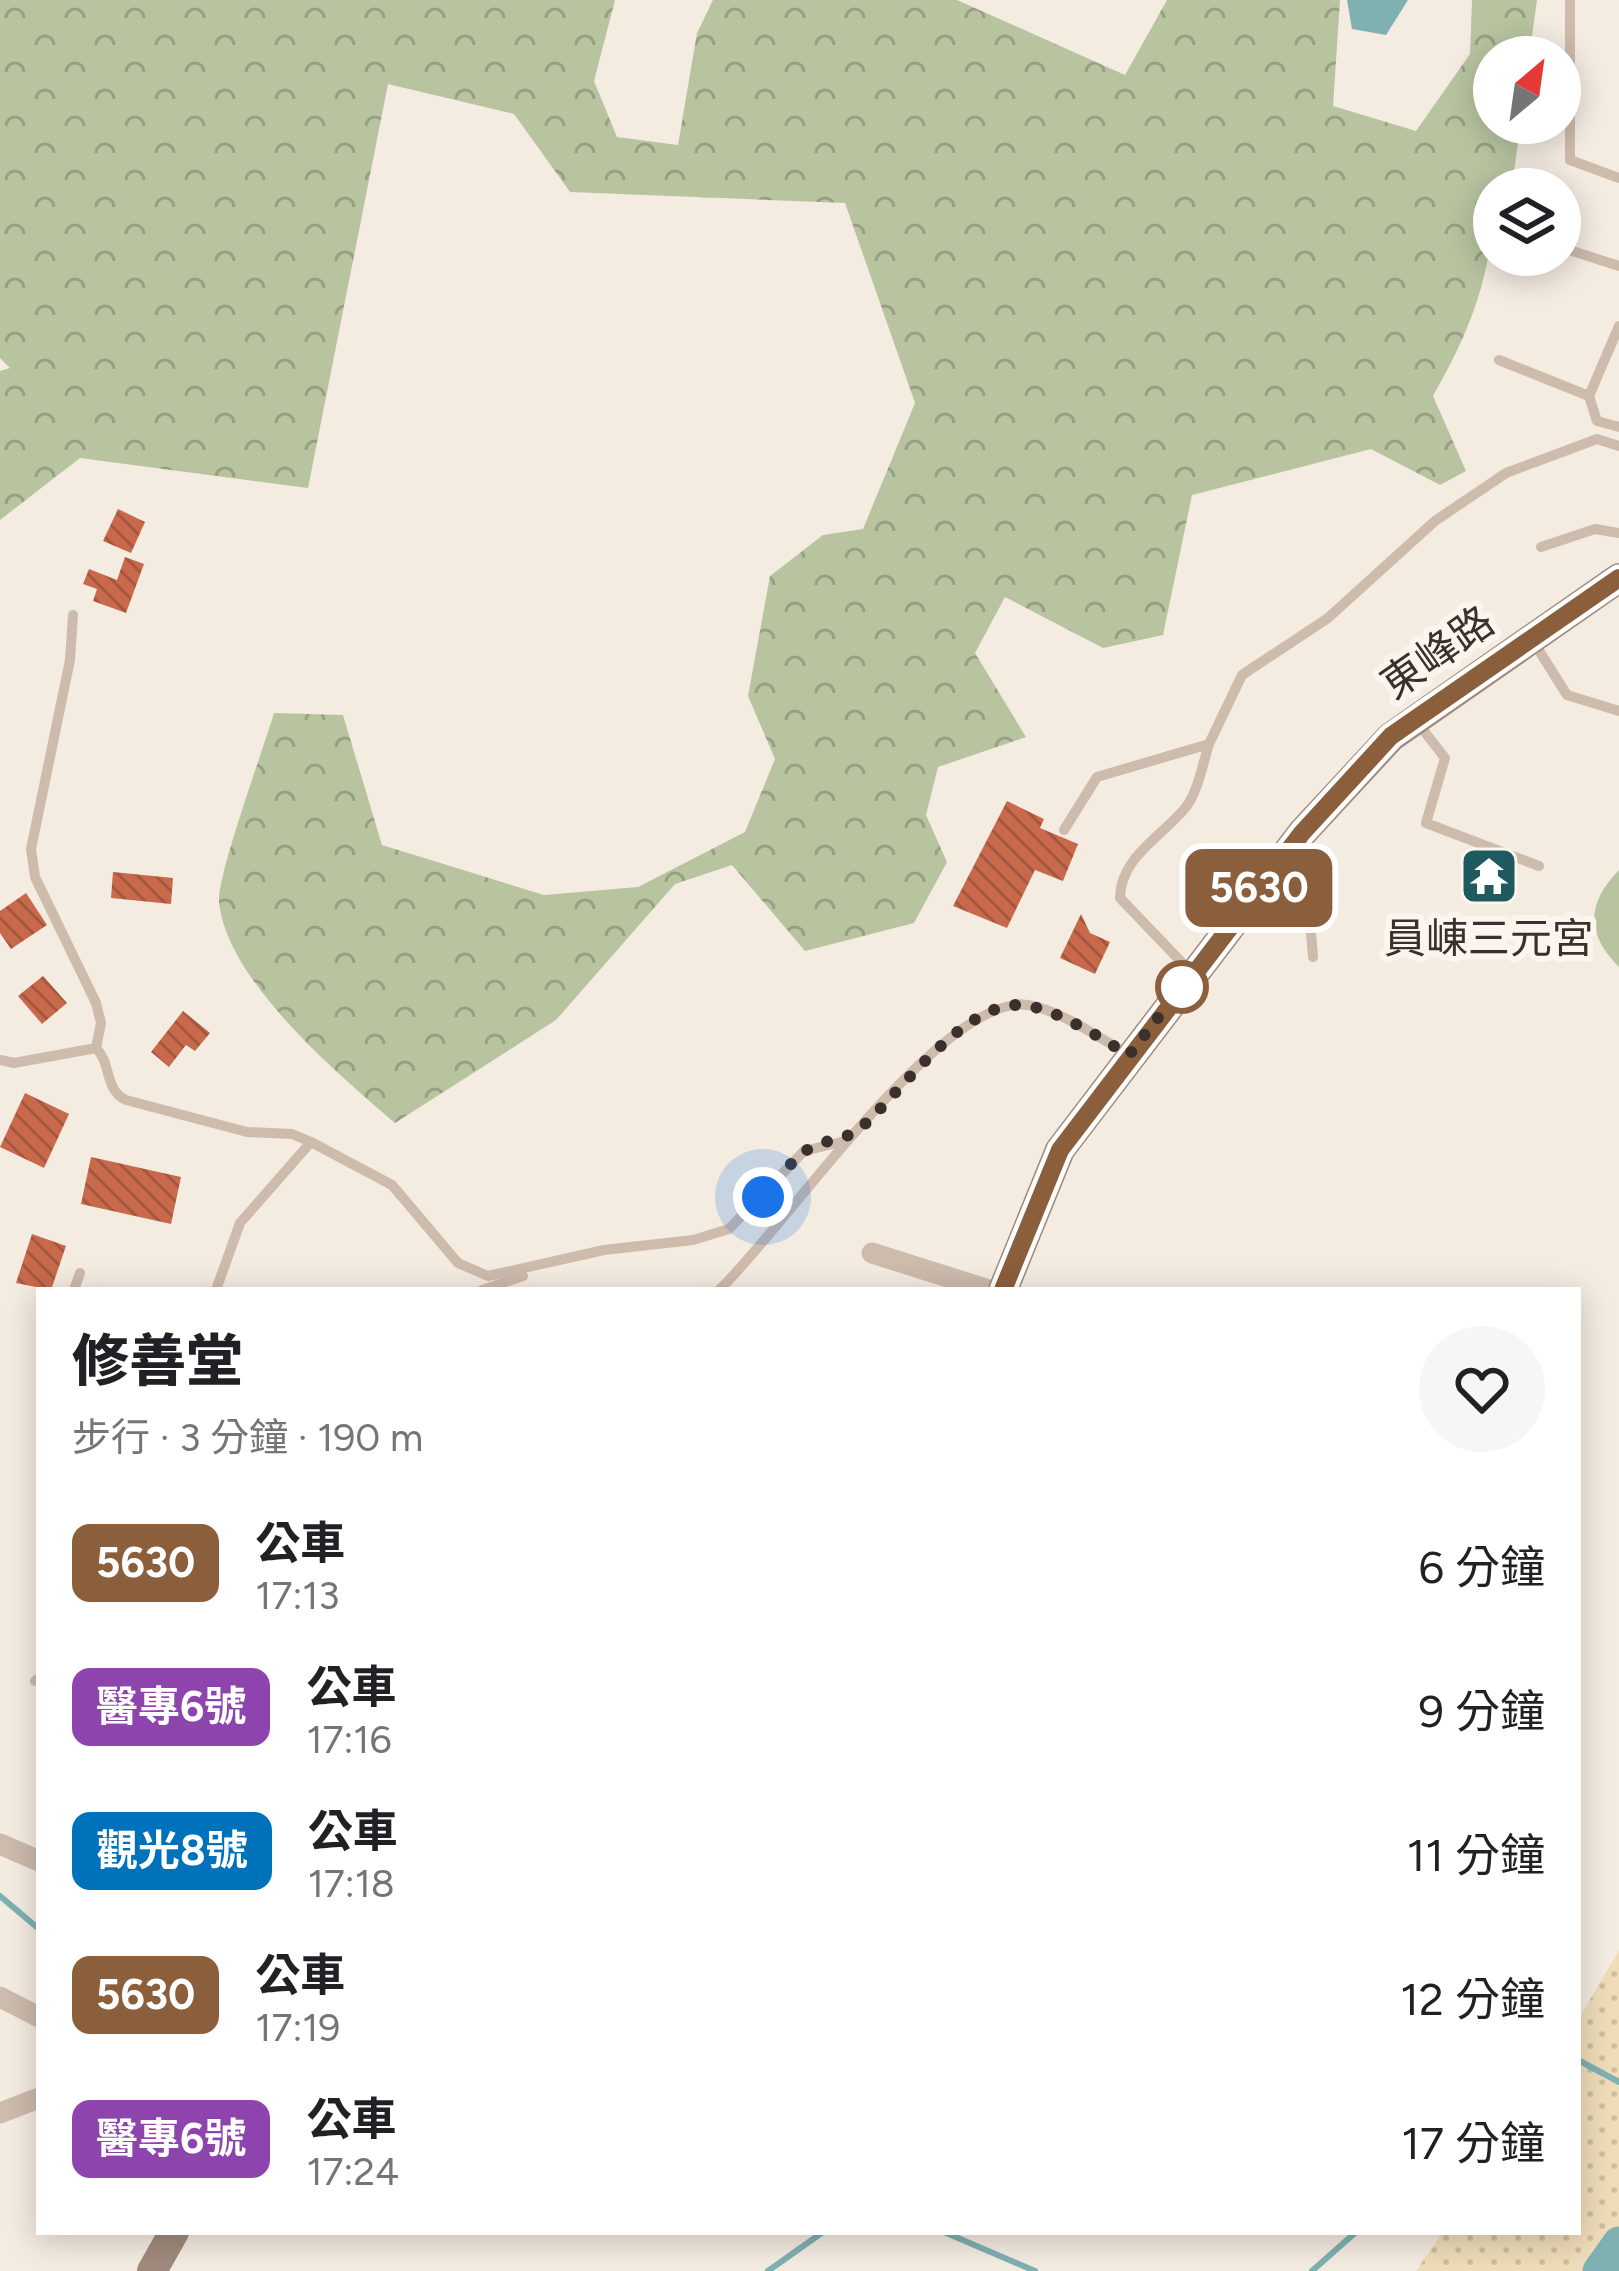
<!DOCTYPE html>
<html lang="zh-TW">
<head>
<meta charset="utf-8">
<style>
	:root { --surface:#fff; --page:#f6f6f6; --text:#202124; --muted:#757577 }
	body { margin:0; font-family:Figtree,"Noto Sans TC",sans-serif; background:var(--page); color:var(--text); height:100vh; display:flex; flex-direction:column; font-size:45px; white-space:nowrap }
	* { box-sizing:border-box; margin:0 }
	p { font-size:39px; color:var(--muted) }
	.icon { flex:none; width:66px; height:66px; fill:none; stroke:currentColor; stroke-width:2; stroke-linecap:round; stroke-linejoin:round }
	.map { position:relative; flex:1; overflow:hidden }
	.drawer { position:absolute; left:36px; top:1287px; width:1545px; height:948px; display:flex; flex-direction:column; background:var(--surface); border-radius:0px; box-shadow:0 6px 30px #0003 }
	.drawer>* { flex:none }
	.badge { padding:0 24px; border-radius:18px; font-size:42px; line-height:78px }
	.needle { width:78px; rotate:29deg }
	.controls { position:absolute; left:1473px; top:36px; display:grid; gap:24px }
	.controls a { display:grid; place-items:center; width:108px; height:108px; border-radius:50%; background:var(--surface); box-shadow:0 6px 30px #0003; font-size:60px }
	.you { position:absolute; width:60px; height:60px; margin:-30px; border:9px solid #fff; border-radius:50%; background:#1a73e8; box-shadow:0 0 0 18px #1a73e833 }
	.map>.badge { position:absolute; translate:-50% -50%; box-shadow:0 0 0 6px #fff }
	.round { display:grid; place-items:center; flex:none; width:126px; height:126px; border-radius:63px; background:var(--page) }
	.head { display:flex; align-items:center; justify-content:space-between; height:204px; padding:0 36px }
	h1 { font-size:57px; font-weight:800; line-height:90px }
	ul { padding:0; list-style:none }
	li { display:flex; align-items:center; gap:36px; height:144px; padding:0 36px }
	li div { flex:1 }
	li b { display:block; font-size:45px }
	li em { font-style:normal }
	li .badge { min-width:132px; font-weight:700; text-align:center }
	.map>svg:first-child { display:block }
	.forest { fill:url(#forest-crowns) }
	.sand { fill:url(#sand-dots) }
	.pitch { fill:#b8c4a0 }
	.water { fill:#7fb0b2 }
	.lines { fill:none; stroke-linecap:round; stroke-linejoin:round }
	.stream { stroke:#7fb0b2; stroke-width:6 }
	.river { stroke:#7fb0b2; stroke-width:33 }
	.building { fill:url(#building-back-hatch) }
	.service { stroke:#cdbbac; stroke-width:10 }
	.minor { stroke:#cdbbac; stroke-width:21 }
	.secondary { stroke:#a18a7d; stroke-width:30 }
	.line-casing { stroke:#fff; stroke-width:27 }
	.line { stroke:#8b5e3c; stroke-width:18 }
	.walk { stroke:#3b302b; stroke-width:12; stroke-dasharray:0 21.6 }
	.stop-dot { fill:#fff; stroke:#8b5e3c; stroke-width:6 }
	.labels { text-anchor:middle; stroke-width:12; stroke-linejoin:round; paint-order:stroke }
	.street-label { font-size:42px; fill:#3b302b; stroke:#fbf5ee }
	.poi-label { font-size:42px; fill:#3b302b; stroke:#fbf5ee }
</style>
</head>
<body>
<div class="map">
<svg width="1619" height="2271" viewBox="0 0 1619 2271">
	<defs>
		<pattern id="forest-crowns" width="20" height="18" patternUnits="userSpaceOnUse" patternTransform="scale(3)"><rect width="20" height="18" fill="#b8c4a0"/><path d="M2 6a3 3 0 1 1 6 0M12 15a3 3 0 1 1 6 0" fill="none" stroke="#97a083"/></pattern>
		<pattern id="sand-dots" width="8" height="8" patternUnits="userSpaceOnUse" patternTransform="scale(3)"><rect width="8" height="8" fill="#efdcb8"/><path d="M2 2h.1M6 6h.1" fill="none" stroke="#cebd9e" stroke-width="1.8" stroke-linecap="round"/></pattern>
		<pattern id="building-back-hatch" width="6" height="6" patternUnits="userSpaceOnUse" patternTransform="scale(3)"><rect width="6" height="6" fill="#c8694b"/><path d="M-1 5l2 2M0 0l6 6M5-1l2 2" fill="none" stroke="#a4573f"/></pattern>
	</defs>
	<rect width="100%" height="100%" fill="#f4ebe1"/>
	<!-- forest -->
	<path class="forest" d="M 0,0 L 615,0 L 594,81 L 617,137 L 678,145 L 697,33 L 713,0 L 957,0 L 1125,75 L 1167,0 L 1340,0 L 1333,106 L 1416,131 L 1470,54 L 1472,0 L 1537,0 L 1529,57 L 1494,57 L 1494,123 L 1521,123 L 1512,185 L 1494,189 C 1494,269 1473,326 1433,396 L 1466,471 L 1440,485 L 1371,449 L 1192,495 L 1163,635 L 1103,648 L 1005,597 L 975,653 L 1026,737 L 938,767 L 926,815 L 947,862 L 914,923 L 805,951 L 732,865 L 675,884 L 556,1020 L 395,1123 C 337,1073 226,980 219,901 C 217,876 264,747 274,713 L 343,715 L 382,845 L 544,895 L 638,887 L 745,832 L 775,759 L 748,696 L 770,576 L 823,535 L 863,529 L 915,403 L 845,203 L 570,192 L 514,114 L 388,84 L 308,488 L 80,458 L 0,520 L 0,371 L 10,368 L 0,358 Z"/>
	<!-- sand -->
	<polygon class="sand" points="1619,1950 1619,2271 1416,2271 1443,2232 1578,2232 1578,2020"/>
	<!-- pitch -->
	<path class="pitch" d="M 1619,870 L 1619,967 C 1585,933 1587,903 1619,870 Z"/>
	<!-- water -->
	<polygon class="water" points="1347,0 1408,0 1386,35 1352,29"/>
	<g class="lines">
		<!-- stream -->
		<g class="stream">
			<polyline points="0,1896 39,1929"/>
			<polyline points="1578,2060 1619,2082"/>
			<polyline points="944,2232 1035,2271"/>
			<polyline points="768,2271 823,2232"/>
			<polyline points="1312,2271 1356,2232"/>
		</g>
		<!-- river -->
		<polyline class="river" points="1599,2271 1619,2243"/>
	</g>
	<!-- building -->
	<g class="building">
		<polygon points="118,509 145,522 131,553 103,541"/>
		<polygon points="125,557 144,564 126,613 93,601 97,589 83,584 89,569 117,580"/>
		<polygon points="1007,801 1044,819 1040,828 1078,844 1063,881 1035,870 1007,928 953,906"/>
		<polygon points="1478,853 1512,866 1498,903 1464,890"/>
		<polygon points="113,872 173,878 171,904 111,898"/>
		<polygon points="26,893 47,925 11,949 0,933 0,911"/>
		<polygon points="1081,914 1090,933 1110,942 1095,974 1060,958"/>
		<polygon points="43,976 67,1003 42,1024 18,996"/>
		<polygon points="183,1011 210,1033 195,1051 186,1045 169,1067 151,1052"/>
		<polygon points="25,1093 69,1114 44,1168 0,1147"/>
		<polygon points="91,1157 181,1177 171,1224 81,1204"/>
		<polygon points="32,1234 66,1246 51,1290 16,1283"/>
	</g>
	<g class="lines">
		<!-- service -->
		<g class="service">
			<polyline points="1570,0 1570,160 1619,178"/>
			<polyline points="1560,247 1619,266"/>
			<polyline points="1619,326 1589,396 1597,421 1619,427"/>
			<polyline points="1499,360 1589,396"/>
			<polyline points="1541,547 1595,529 1619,533"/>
			<polyline points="73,615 70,660 31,849 35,877 96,1003 101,1023 96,1048"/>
			<polyline points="1533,641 1567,695 1619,711"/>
			<polyline points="1417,722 1445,758 1426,823 1539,866"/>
			<polyline points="1209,744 1242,675 1328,618 1435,521 1506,473 1597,439 1619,446"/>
			<path d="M 1064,830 L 1097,777 L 1209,744 C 1203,763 1198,791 1186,807 C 1164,835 1120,857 1120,898 L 1190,971"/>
			<polyline points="1284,862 1307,885 1313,957"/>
			<path d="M 0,1060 L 14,1063 L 96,1048 C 112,1064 104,1090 126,1100 L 247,1132 L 292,1134 L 311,1142 L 392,1185 L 458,1263 L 488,1276 L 604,1250 L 693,1240 L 729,1229 L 804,1151 L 841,1142"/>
			<polyline points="74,1290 80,1273"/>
			<polyline points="216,1290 240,1223 311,1142"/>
			<polyline points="482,1290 523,1276"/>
			<path d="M 719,1290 C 780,1234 943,992 1028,1005 C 1062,1011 1096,1036 1126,1053"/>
			<polyline points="35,1681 39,1678"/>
		</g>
		<!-- minor -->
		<g class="minor">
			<polyline points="872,1253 989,1290"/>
			<polyline points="0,1844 39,1861"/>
			<polyline points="0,1997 39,2017"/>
			<polyline points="0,2113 39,2098"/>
		</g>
		<!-- secondary -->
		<g class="secondary">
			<polyline points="1003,1290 1060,1150 1302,833 1391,737 1619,578"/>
			<polyline points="152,2271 174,2232"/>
		</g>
	</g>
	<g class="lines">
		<defs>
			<polyline id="line" points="1003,1290 1060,1150 1302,833 1391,736 1619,578"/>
		</defs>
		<!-- line casing -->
		<use href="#line" class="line-casing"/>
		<!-- line -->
		<use href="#line" class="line"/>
		<!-- walk -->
		<path class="walk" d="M 763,1197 C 777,1182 790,1161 807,1150 C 827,1137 842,1144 864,1125 C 903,1089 971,993 1030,1006 C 1065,1014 1098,1037 1129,1055 L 1182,987"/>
	</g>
	<!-- icons -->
	<defs>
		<symbol id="temple-square" viewBox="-11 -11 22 22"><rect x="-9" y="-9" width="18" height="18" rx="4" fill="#1f5a5e" stroke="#fbf5ee"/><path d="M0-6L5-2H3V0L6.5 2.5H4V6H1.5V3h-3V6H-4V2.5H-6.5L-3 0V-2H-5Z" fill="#fff"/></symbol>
	</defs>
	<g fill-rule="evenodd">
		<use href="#temple-square" x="1456" y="843" width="66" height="66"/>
	</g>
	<!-- markers -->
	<circle class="stop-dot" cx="1182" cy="987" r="24"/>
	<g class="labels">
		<!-- street labels -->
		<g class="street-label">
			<text transform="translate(1437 652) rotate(-35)" y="15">東峰路</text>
		</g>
		<!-- poi labels -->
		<g class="poi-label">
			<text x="1489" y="953">員崠三元宮</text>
		</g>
	</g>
</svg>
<div class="controls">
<a><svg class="needle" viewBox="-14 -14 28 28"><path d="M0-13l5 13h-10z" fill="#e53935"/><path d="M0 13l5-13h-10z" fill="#757577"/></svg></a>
<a><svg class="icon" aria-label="layers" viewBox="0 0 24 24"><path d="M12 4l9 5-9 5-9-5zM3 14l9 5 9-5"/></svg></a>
</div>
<div class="you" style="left:763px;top:1197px"></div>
<b class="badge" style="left:1259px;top:888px;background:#8b5e3c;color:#fff">5630</b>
<section class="drawer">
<div class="head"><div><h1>修善堂</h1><p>步行 · 3 分鐘 · 190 m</p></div><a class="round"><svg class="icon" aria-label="heart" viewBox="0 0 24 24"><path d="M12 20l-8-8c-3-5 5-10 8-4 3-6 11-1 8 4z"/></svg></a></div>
<ul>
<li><span class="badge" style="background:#8b5e3c;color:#fff">5630</span><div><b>公車</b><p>17:13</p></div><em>6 分鐘</em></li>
<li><span class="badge" style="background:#8e44ad;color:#fff">醫專6號</span><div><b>公車</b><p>17:16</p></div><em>9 分鐘</em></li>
<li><span class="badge" style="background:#0072bc;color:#fff">觀光8號</span><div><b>公車</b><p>17:18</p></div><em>11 分鐘</em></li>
<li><span class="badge" style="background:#8b5e3c;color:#fff">5630</span><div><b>公車</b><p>17:19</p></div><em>12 分鐘</em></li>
<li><span class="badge" style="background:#8e44ad;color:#fff">醫專6號</span><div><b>公車</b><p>17:24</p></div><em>17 分鐘</em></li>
</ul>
</section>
</div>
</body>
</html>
